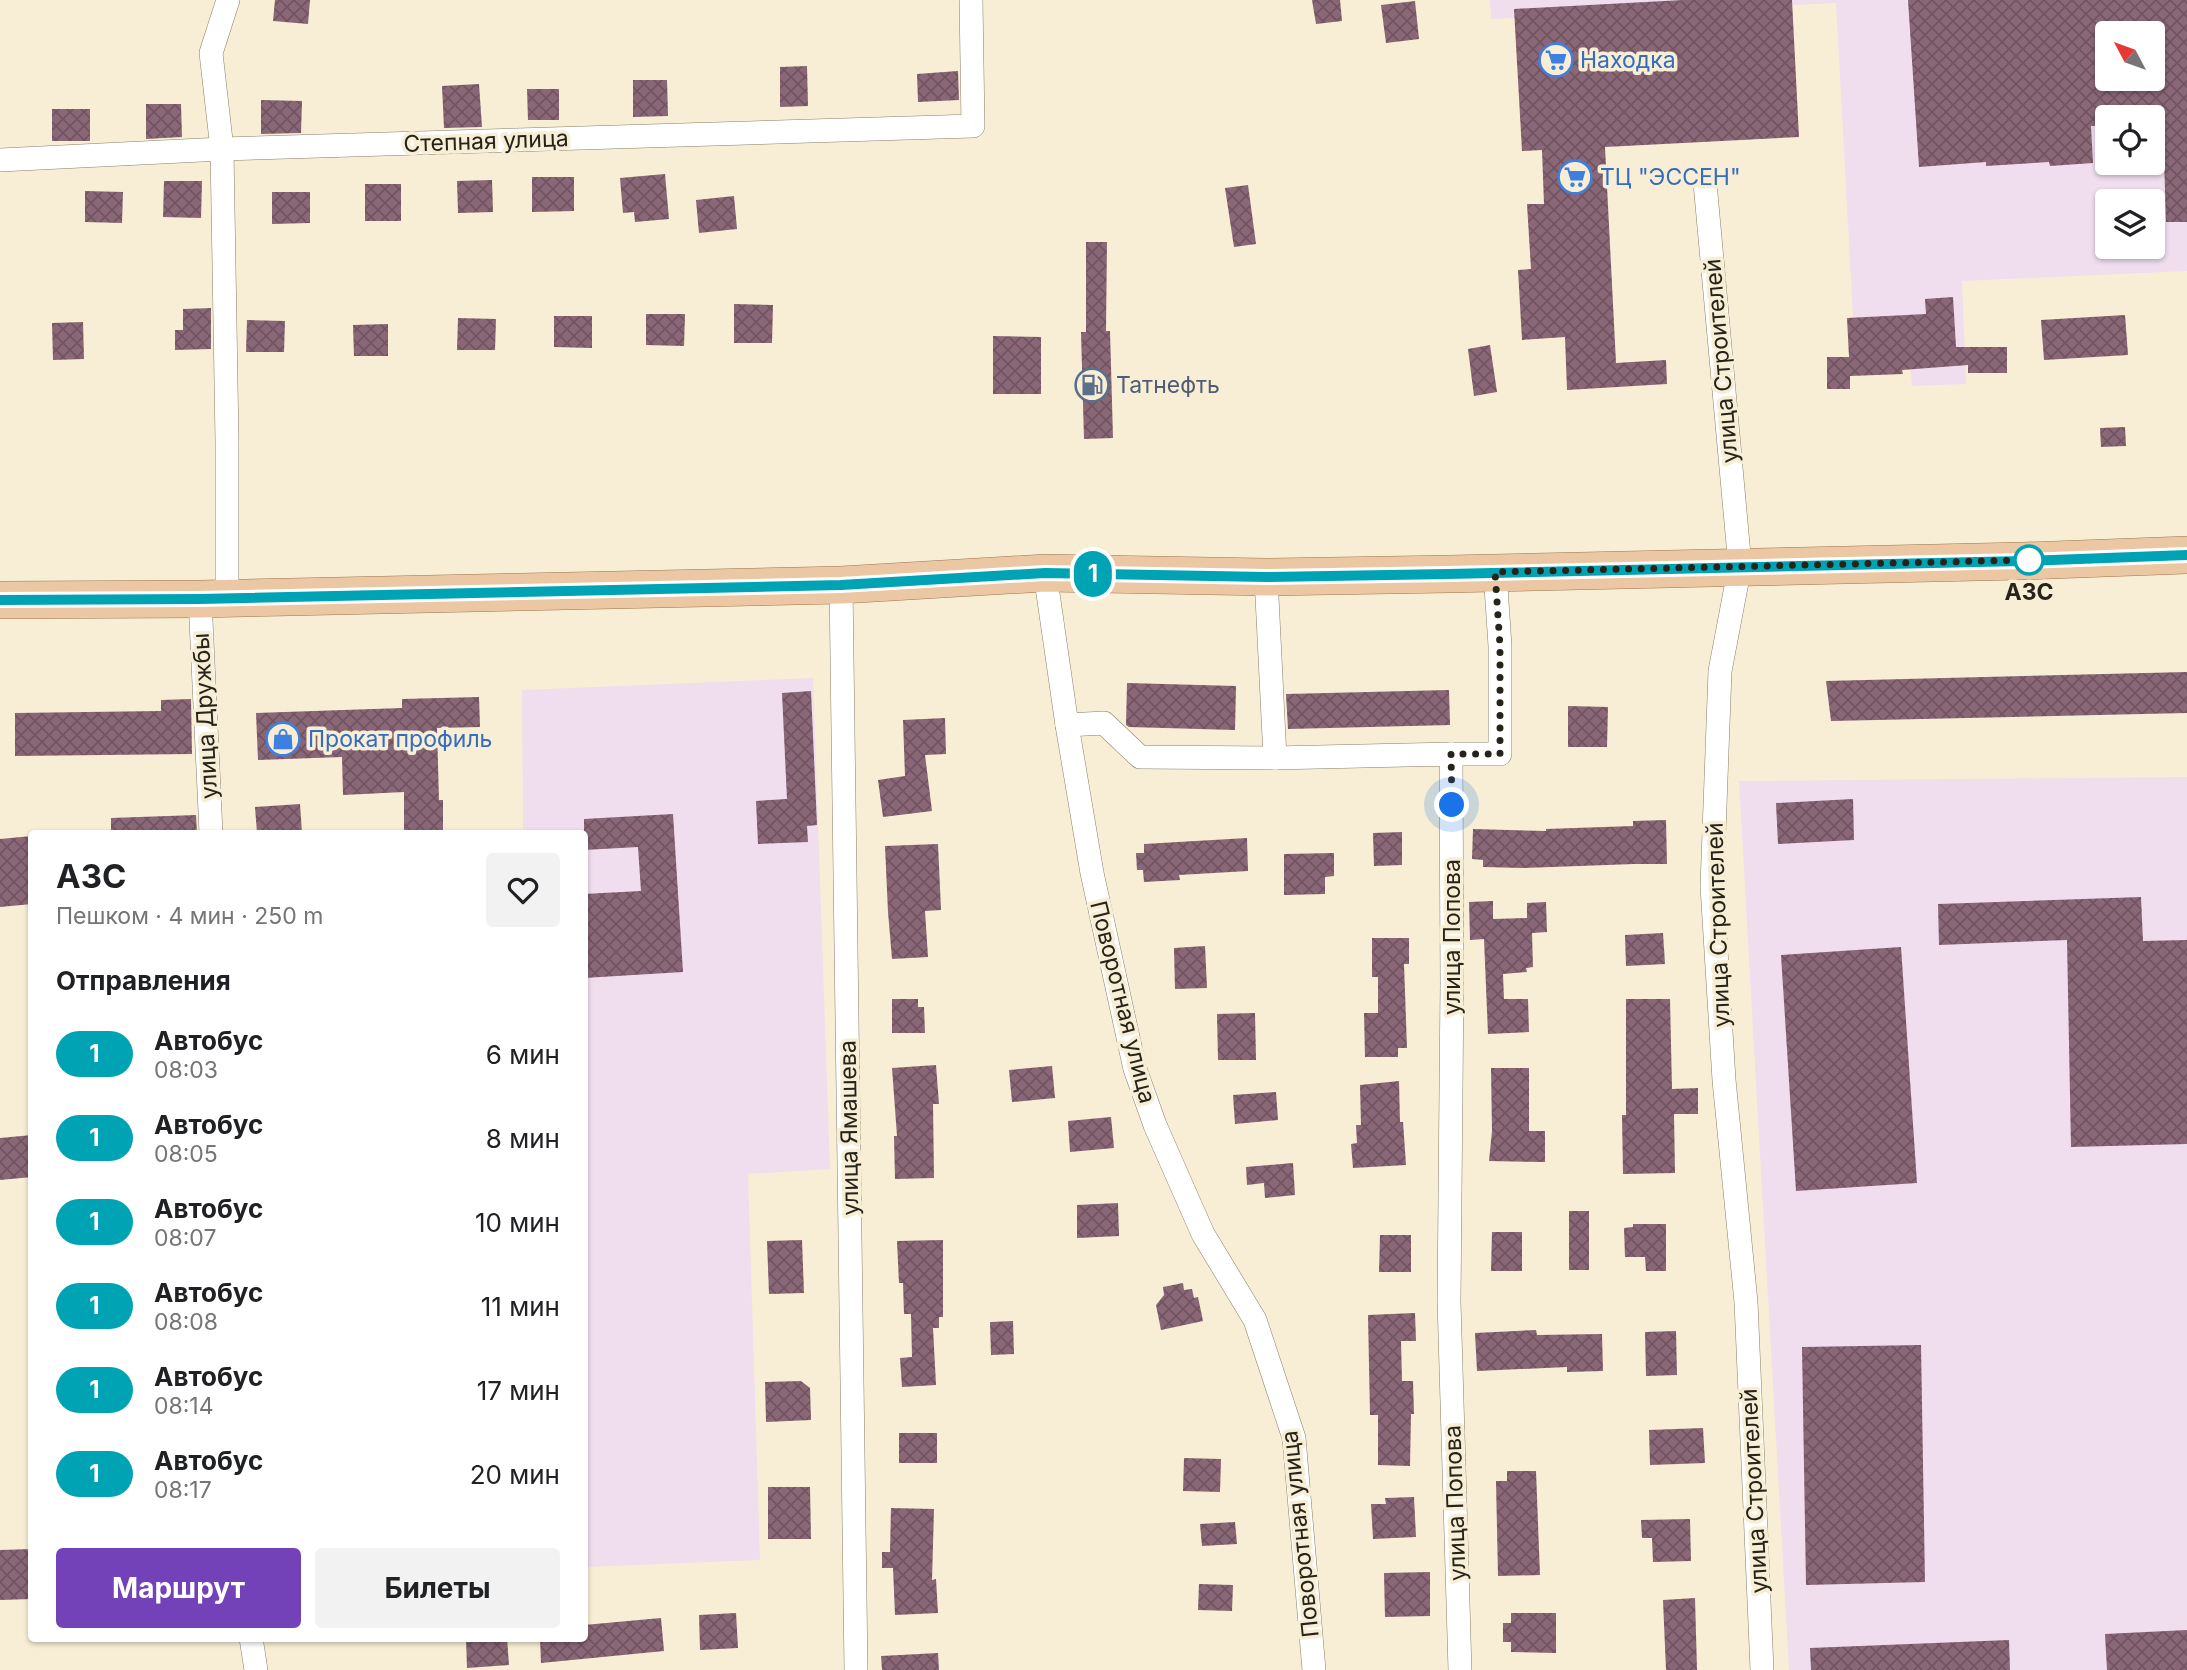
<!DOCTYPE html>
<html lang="ru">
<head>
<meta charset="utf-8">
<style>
	:root { --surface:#fff; --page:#f2f2f2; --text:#202124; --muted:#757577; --accent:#7342b9 }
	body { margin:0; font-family:Inter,sans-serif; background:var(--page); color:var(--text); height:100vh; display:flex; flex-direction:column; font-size:26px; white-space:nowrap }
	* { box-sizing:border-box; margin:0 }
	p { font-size:23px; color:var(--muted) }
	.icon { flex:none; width:38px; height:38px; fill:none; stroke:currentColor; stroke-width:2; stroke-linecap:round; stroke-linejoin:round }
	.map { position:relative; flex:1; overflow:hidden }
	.panel { position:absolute; left:28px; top:830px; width:560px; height:812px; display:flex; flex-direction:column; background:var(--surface); border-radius:7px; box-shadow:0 2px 5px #0004 }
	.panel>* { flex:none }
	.badge { padding:0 14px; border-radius:23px; font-size:24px; line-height:46px }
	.needle { width:46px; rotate:311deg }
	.buttons { position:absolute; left:2095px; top:21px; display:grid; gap:14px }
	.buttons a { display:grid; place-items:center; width:70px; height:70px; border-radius:7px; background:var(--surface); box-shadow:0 2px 5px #0004; font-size:35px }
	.you { position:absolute; width:35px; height:35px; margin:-18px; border:5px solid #fff; border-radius:50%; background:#1a73e8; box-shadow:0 0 0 10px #1a73e833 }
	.map>.badge { position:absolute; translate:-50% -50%; box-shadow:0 0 0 4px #fff }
	h2 { padding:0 28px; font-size:26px; line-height:63px }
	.round { display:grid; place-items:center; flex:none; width:74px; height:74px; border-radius:7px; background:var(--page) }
	.head { display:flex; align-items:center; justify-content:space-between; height:119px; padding:0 28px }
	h1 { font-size:33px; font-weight:700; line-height:52px }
	.primary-button { display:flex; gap:14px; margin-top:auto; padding:14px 28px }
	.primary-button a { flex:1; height:80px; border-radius:7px; background:var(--accent); color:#fff; font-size:28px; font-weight:700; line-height:80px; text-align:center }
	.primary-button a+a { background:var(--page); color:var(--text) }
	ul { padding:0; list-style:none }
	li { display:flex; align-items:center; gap:21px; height:84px; padding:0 28px }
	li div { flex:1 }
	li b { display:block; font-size:26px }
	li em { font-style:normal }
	li .badge { min-width:77px; font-weight:700; text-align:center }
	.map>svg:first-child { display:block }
	.industrial { fill:#f0deef; fill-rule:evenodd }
	.building { fill:url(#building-cross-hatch); fill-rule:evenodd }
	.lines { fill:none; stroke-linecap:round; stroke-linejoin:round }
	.street-casing { stroke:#887f69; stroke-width:24 }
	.primary-casing { stroke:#9f754b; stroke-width:38 }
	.street { stroke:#fff; stroke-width:23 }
	.primary { stroke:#ecc7a3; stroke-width:37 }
	.line-casing { stroke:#fff; stroke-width:16 }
	.line { stroke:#00a3b4; stroke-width:10 }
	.walk { stroke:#26231a; stroke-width:7; stroke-dasharray:0 12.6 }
	.stop-dot { fill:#fff; stroke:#00a3b4; stroke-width:3.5 }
	.labels { text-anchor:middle; stroke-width:7; stroke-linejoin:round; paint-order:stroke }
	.shop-label { font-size:23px; fill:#366cbe; stroke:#f7eed5; text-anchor:start }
	.street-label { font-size:23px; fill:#26231a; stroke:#f7eed5 }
	.service-label { font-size:23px; fill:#4e5e75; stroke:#f7eed5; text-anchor:start }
	.stop-label { font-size:23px; font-weight:bold; fill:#26231a; stroke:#f7eed5 }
</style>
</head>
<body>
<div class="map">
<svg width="2187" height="1670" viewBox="0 0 2187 1670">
	<defs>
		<pattern id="building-cross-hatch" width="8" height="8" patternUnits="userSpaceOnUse" patternTransform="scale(1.75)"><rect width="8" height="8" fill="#8a6777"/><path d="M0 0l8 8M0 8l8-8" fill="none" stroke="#715461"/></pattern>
	</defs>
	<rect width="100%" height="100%" fill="#f7eed5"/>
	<!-- industrial -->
	<g class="industrial">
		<path d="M 1490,0 L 2187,0 L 2187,271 L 1962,281 L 1966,384 L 1912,386 L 1907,329 L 1854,335 L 1836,3 L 1491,19 ZM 2107,33 L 2152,33 L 2152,79 L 2107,79 ZM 2107,117 L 2152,117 L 2152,163 L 2107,163 ZM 2107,201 L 2152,201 L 2152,247 L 2107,247 Z"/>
		<polygon points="813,678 830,1169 748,1174 760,1560 585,1567 584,833 523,833 522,690"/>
		<polygon points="2187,777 2187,1670 1789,1670 1739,781"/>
	</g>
	<!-- building -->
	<g class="building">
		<polygon points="275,0 310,0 308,24 273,21"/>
		<polygon points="1312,0 1340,0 1342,21 1316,24"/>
		<polygon points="1683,0 1792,0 1799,137 1605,147 1616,363 1666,360 1667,384 1567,390 1565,337 1522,340 1518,270 1531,269 1527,204 1544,204 1542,150 1522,151 1514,9"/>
		<path d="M 1908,0 L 2187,0 L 2187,222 L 2166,222 L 2164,159 L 2152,160 L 2152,117 L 2107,117 L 2107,126 L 2091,126 L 2093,163 L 2050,166 L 2049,162 L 1986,166 L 1986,162 L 1919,167 ZM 2107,33 L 2152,33 L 2152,79 L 2107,79 Z"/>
		<polygon points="1415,1 1419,39 1386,43 1381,5"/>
		<polygon points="807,66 808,106 780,107 780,67"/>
		<polygon points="958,71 959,100 918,102 917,74"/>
		<polygon points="633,80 667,80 668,116 633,117"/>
		<polygon points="479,84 482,127 444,128 442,86"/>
		<polygon points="527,89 559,89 559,120 528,120"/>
		<polygon points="261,100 302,101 301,133 261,134"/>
		<polygon points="146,104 181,104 182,137 146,139"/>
		<rect x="52" y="109" width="38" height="32"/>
		<polygon points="665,174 669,219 635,222 634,212 623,213 620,178"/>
		<polygon points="532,177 574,177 574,211 532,212"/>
		<polygon points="492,180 493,212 458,213 457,181"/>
		<polygon points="164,181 202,181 201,218 163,217"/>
		<rect x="365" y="184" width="36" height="37"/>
		<polygon points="1248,185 1256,244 1234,247 1225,188"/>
		<polygon points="85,191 123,192 122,223 85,222"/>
		<polygon points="272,192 310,192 310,223 272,224"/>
		<polygon points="734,196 737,229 699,233 696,200"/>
		<polygon points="1086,242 1107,242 1106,331 1110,331 1113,438 1084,439 1081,332 1086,332"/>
		<polygon points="1953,297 1956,347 2007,347 2007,373 1968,373 1968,365 1902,370 1903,374 1850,376 1850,389 1827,389 1827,357 1849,357 1847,318 1926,314 1925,299"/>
		<polygon points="734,304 773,305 772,343 734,343"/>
		<polygon points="211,308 211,349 175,350 175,330 183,330 183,309"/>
		<polygon points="646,314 685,314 684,346 646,345"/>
		<polygon points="2125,315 2128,355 2044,360 2041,320"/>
		<polygon points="554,316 592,316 592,348 554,347"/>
		<polygon points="458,318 496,319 495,350 457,350"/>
		<polygon points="247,320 285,321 284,352 246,352"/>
		<polygon points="83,322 84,359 53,360 52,323"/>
		<polygon points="388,324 388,356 354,356 353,325"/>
		<polygon points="993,336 1041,337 1041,394 993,394"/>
		<polygon points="1490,345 1497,392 1474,396 1468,349"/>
		<polygon points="2125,427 2126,446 2101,447 2100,428"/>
		<polygon points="2187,672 2187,713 1831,721 1826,681"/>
		<polygon points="1127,683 1236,686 1235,730 1129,727 1126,725"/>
		<polygon points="1449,690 1450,725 1288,729 1286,694"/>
		<polygon points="811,691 817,825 807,826 808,842 758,844 756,801 787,799 782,693"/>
		<polygon points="479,697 480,727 437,728 439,800 443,800 443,833 404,833 404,792 343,795 342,757 258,760 256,713 402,708 402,699"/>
		<polygon points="191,699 192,754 15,756 15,713 161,711 161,700"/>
		<polygon points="1568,706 1608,707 1607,747 1568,747"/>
		<polygon points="945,718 946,754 925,755 932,811 883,817 878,780 905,776 903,720"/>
		<polygon points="1853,799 1854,840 1778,844 1776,803"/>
		<polygon points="300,804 302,833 257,833 255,807"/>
		<polygon points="673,814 683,972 584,978 584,894 641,891 638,847 584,850 584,819"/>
		<polygon points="196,815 197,833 111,833 111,818"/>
		<polygon points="1666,820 1667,864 1634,864 1523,868 1483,867 1483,860 1472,859 1473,829 1546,831 1546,829 1633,826 1633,821"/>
		<polygon points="1402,832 1402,865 1374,866 1373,833"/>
		<polygon points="32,836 32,904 0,907 0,839"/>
		<polygon points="1247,838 1248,871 1179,875 1180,880 1144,882 1143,870 1137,870 1136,853 1144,853 1144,844"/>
		<polygon points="938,844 941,910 925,911 928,957 892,959 888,912 885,846"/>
		<polygon points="1334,853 1334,876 1325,877 1325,894 1284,895 1284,854"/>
		<polygon points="2141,897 2143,941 2187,940 2187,1144 2071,1147 2067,940 1939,945 1938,904"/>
		<polygon points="1493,901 1493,919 1527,918 1527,903 1546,902 1547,932 1532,933 1533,967 1526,968 1527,972 1503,974 1504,999 1528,999 1529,1032 1488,1034 1484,939 1470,940 1469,902"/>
		<polygon points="1663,933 1665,964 1626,966 1625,935"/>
		<polygon points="1372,938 1409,938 1409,964 1404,964 1407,1048 1398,1048 1398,1057 1365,1057 1364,1013 1378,1013 1378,977 1372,977"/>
		<polygon points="1205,946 1207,988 1175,989 1174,948"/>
		<polygon points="1901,947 1917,1183 1796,1191 1781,955"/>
		<polygon points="892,999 918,999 918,1007 924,1007 925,1033 892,1033"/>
		<polygon points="1626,999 1670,999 1672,1089 1698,1088 1698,1114 1674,1114 1675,1173 1623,1174 1622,1115 1626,1115"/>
		<polygon points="1255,1013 1256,1060 1218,1060 1217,1014"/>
		<polygon points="936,1065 939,1104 933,1104 934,1178 895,1179 894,1136 897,1136 892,1068"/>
		<polygon points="1052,1066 1055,1098 1012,1102 1009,1070"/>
		<polygon points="1491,1068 1529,1068 1529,1131 1545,1131 1545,1162 1489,1161 1492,1131"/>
		<polygon points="1399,1081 1400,1122 1403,1122 1406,1165 1353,1168 1351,1144 1357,1143 1356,1125 1361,1125 1360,1085"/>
		<polygon points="1276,1092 1278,1120 1235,1124 1233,1095"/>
		<polygon points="1111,1117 1114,1148 1070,1152 1068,1121"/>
		<polygon points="32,1135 32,1177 0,1180 0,1138"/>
		<polygon points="1293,1163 1295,1195 1265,1198 1264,1183 1247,1185 1246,1167"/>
		<polygon points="1118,1203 1119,1236 1077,1238 1077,1205"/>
		<rect x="1569" y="1211" width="20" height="59"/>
		<polygon points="1633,1224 1666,1224 1666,1271 1646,1271 1645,1257 1625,1257 1624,1228 1633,1227"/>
		<polygon points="1492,1232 1522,1232 1522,1271 1491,1271"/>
		<polygon points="1380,1235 1411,1235 1411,1272 1379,1272"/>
		<polygon points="802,1240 804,1293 769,1294 767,1241"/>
		<polygon points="943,1240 943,1317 939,1317 939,1328 933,1328 936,1385 902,1387 900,1358 912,1357 911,1314 904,1314 903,1283 899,1283 897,1241"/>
		<polygon points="1183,1283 1184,1290 1192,1289 1194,1298 1198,1297 1203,1321 1161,1330 1156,1305 1164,1295 1163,1287"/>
		<polygon points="1415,1313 1416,1341 1401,1341 1402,1381 1413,1381 1414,1414 1411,1414 1410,1466 1378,1465 1378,1415 1370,1415 1368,1315"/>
		<polygon points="1013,1321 1014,1354 991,1355 990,1322"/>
		<polygon points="1536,1330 1537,1335 1602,1334 1603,1371 1567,1372 1567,1367 1477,1371 1475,1333"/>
		<polygon points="1676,1331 1677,1375 1646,1376 1645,1332"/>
		<polygon points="1921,1345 1925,1582 1806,1585 1802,1347"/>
		<polygon points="801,1381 810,1388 811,1420 766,1422 765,1382"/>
		<polygon points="1703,1428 1705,1463 1650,1465 1649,1430"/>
		<rect x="899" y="1433" width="38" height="30"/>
		<polygon points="1184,1458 1221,1459 1220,1492 1183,1491"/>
		<polygon points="1507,1471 1536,1471 1540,1575 1498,1576 1496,1481 1507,1481"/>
		<polygon points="768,1487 810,1487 811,1539 768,1539"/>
		<polygon points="1414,1497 1416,1537 1373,1539 1371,1504 1386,1504 1385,1498"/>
		<polygon points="891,1508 934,1509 932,1580 936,1579 938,1613 895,1615 893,1568 882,1568 882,1552 890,1552"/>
		<polygon points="1690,1519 1691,1561 1653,1562 1652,1538 1642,1538 1641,1520"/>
		<polygon points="1235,1522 1237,1544 1202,1546 1200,1524"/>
		<polygon points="32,1549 32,1599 0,1600 0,1550"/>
		<polygon points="1430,1572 1430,1616 1385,1617 1384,1573"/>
		<polygon points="1199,1584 1233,1585 1232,1611 1198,1610"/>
		<polygon points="1695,1598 1697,1670 1666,1670 1663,1600"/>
		<polygon points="736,1613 738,1648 700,1650 699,1615"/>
		<polygon points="1511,1613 1556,1613 1556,1653 1511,1652 1511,1642 1503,1642 1503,1623 1511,1623"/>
		<polygon points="661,1618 664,1651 541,1663 540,1638 584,1638 584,1625"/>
		<polygon points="2187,1630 2187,1670 2107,1670 2105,1634"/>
		<polygon points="466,1638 507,1638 509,1665 467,1668"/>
		<polygon points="2009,1640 2010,1670 1811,1670 1810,1648"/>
		<polygon points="938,1653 939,1670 882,1670 881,1656"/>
	</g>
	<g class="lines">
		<defs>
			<g id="street">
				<polyline points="0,160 222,149 973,126 971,0"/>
				<polyline points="1705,183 1740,566 1720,671 1712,886 1724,1080 1746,1302 1762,1670"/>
				<polyline points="1045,573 1067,725 1104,723 1140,757 1275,758 1451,754 1452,984 1449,1301 1460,1670"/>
				<polyline points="1266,577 1275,758"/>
				<polyline points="841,585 856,1670"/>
				<polyline points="227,598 227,441 222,149 211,53 228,0"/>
				<polyline points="200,599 211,833"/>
				<polyline points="1067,725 1092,873 1135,1069 1155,1125 1203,1234 1255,1320 1294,1438 1314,1670"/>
				<polyline points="1451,754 1500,754 1500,646 1495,572"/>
				<polyline points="251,1638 256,1670"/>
			</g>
			<polyline id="primary" points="0,600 200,599 841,585 1045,573 1266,577 1449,574 2022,561 2187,555"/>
		</defs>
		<!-- street casing -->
		<use href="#street" class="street-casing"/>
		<!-- primary casing -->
		<use href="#primary" class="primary-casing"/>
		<!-- street -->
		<use href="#street" class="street"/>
		<!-- primary -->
		<use href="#primary" class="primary"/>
	</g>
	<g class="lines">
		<defs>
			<polyline id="line" points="0,600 200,599 841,585 1045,573 1266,577 1448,574 2022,561 2187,555"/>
		</defs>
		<!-- line casing -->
		<use href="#line" class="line-casing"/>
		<!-- line -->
		<use href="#line" class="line"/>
		<!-- walk -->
		<polyline class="walk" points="1452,805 1451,754 1500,754 1500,646 1495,572 2029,560"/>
	</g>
	<!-- icons -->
	<defs>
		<symbol id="supermarket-ring" viewBox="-11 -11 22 22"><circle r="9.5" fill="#f7eed5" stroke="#3f7fe0" stroke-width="1.5"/><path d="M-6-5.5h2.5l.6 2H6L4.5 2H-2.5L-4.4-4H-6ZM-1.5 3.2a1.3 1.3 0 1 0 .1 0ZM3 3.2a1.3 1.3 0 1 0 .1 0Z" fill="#3f7fe0"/></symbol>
		<symbol id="fuel-ring" viewBox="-11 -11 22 22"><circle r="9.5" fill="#f7eed5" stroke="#5c6f8a" stroke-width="1.5"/><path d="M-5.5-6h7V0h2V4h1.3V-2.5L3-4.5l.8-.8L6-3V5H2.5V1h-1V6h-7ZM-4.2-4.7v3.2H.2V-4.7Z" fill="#5c6f8a"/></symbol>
		<symbol id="shop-ring" viewBox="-11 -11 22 22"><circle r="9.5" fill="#f7eed5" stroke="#3f7fe0" stroke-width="1.5"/><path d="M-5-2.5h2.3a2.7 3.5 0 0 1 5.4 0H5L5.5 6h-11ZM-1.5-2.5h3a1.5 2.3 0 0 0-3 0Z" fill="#3f7fe0"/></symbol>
	</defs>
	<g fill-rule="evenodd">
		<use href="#supermarket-ring" x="1537" y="41" width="38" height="38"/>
		<use href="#supermarket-ring" x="1556" y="158" width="38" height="38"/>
		<use href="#fuel-ring" x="1073" y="366" width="38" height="38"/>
		<use href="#shop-ring" x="264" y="720" width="38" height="38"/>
	</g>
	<!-- markers -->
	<circle class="stop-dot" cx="2029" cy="560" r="14"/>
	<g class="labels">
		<!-- shop labels -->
		<g class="shop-label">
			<text x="1580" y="68">Находка</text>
			<text x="1600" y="185">ТЦ "ЭССЕН"</text>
			<text x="308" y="747">Прокат профиль</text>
		</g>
		<!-- street labels -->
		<g class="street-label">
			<text transform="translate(486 141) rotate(-2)" y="8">Степная улица</text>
			<text transform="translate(1721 361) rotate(-95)" y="8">улица Строителей</text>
			<text transform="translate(205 716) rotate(-93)" y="8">улица Дружбы</text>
			<text transform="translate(1718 925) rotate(-92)" y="8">улица Строителей</text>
			<text transform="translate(1452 937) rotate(-90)" y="8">улица Попова</text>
			<text transform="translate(1123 1002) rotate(76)" y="8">Поворотная улица</text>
			<text transform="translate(849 1128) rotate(-91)" y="8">улица Ямашева</text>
			<text transform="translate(1754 1491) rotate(-93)" y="8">улица Строителей</text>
			<text transform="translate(1455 1503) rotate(-92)" y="8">улица Попова</text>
			<text transform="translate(1300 1534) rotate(-96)" y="8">Поворотная улица</text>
		</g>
		<!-- service labels -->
		<g class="service-label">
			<text x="1116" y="393">Татнефть</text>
		</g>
		<!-- stop labels -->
		<g class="stop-label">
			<text x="2029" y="600">АЗС</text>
		</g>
	</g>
</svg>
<div class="buttons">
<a><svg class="needle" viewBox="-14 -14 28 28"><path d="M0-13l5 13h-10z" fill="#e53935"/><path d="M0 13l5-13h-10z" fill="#757577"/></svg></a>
<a><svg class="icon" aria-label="locate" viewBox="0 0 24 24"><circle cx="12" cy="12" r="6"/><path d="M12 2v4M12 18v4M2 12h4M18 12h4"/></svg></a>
<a><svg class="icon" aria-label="layers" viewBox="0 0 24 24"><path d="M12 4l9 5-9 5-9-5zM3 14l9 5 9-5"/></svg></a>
</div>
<div class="you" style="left:1452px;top:805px"></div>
<b class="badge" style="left:1093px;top:574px;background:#00a3b4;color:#fff">1</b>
<section class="panel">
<div class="head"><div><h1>АЗС</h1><p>Пешком · 4 мин · 250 m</p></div><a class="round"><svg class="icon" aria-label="heart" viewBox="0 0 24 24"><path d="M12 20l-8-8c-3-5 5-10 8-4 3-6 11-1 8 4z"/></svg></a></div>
<h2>Отправления</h2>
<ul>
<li><span class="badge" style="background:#00a3b4;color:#fff">1</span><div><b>Автобус</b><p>08:03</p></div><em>6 мин</em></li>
<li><span class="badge" style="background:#00a3b4;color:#fff">1</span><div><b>Автобус</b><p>08:05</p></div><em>8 мин</em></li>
<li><span class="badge" style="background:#00a3b4;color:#fff">1</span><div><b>Автобус</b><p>08:07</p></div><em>10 мин</em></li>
<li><span class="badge" style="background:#00a3b4;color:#fff">1</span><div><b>Автобус</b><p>08:08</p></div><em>11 мин</em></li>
<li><span class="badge" style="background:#00a3b4;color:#fff">1</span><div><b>Автобус</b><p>08:14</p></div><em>17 мин</em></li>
<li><span class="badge" style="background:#00a3b4;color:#fff">1</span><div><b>Автобус</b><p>08:17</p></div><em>20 мин</em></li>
</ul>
<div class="primary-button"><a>Маршрут</a><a>Билеты</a></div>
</section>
</div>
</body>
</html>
